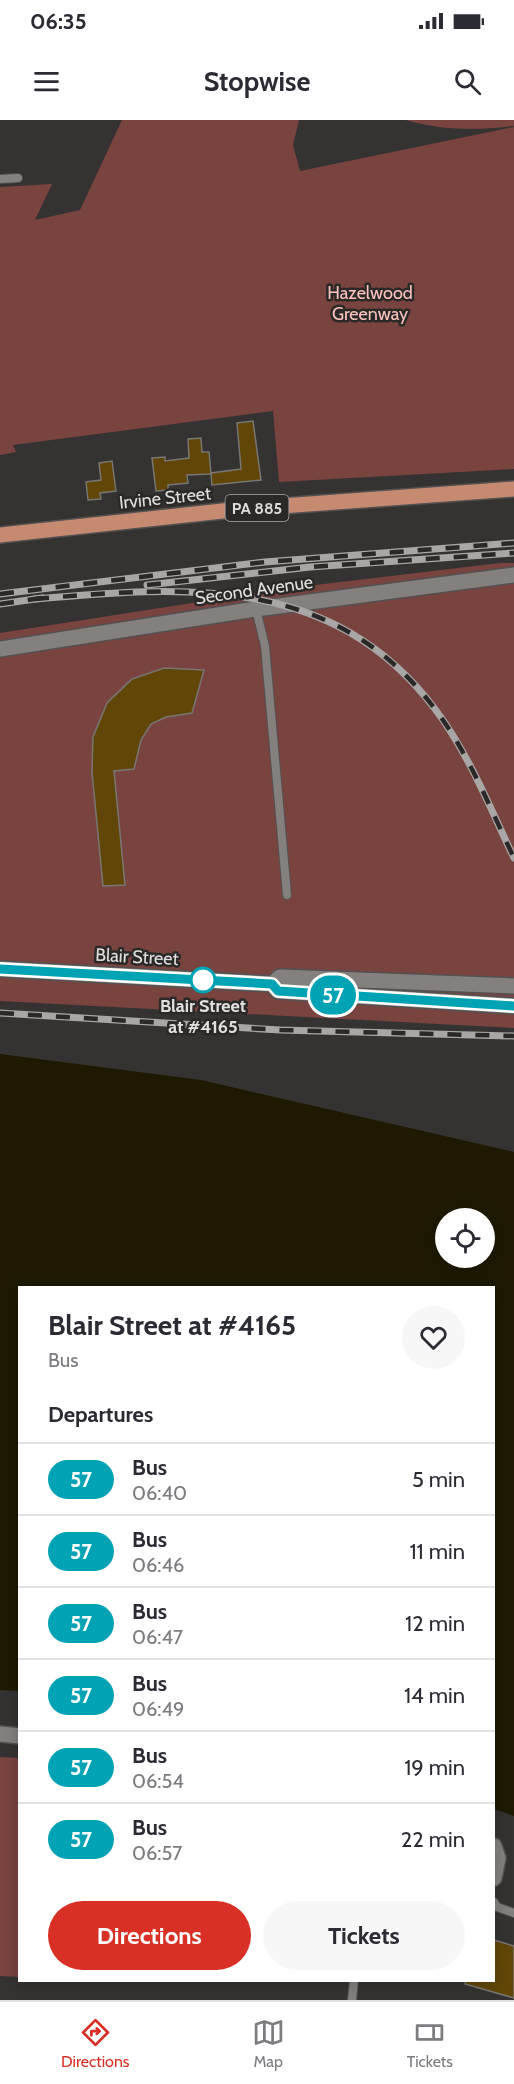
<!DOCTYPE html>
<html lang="en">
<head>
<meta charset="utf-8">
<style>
	:root { --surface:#fff; --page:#f7f7f7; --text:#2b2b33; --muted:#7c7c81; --line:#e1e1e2; --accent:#d93025 }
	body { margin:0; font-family:Cabin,sans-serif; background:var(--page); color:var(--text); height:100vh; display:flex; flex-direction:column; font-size:22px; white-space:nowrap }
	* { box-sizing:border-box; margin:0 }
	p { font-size:20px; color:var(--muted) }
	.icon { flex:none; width:33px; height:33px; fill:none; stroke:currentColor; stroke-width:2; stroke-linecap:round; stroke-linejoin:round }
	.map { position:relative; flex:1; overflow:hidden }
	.sheet { position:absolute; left:18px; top:1166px; width:477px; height:696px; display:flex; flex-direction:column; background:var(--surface); border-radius:0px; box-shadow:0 3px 15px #0003 }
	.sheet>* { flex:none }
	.badge { padding:0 12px; border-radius:20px; font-size:21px; line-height:39px }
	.controls { position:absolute; left:435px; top:1088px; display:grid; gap:12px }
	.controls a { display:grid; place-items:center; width:60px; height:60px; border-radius:50%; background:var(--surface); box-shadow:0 3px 15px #0003; font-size:30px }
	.map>.badge { position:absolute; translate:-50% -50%; box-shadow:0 0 0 3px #fff }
	h2 { padding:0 30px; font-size:22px; line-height:54px }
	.round { display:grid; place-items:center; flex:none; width:63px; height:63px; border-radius:32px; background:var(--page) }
	.overview { display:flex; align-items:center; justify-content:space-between; height:102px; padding:0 30px }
	h1 { font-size:28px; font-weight:700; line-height:45px }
	.cta { display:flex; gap:12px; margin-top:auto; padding:12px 30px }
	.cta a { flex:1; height:69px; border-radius:36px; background:var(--accent); color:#fff; font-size:24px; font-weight:700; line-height:69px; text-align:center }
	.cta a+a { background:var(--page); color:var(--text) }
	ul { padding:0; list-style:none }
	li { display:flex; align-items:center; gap:18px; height:72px; padding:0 30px; border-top:2px solid var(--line) }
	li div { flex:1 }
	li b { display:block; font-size:22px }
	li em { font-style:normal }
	li .badge { min-width:66px; font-weight:700; text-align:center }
	.status { display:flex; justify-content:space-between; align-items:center; height:42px; padding:0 30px; background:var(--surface); direction:ltr }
	.status svg { height:16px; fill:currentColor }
	header { display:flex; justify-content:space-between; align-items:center; height:78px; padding:0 30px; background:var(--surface); font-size:27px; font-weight:700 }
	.dock { display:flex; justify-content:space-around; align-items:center; height:84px; border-top:2px solid var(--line); background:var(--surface); font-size:16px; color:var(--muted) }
	.dock a { display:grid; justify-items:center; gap:3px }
	.dock .on { color:var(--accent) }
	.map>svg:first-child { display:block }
	.green { fill:#794340 }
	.water { fill:#1e1900; fill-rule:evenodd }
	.building { fill:#614607; stroke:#787673; stroke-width:1.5 }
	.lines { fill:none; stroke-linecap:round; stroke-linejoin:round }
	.service-casing { stroke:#545150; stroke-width:10 }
	.minor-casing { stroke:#545150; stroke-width:18 }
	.tertiary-casing { stroke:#545150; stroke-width:18 }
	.primary-casing { stroke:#545150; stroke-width:18 }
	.service { stroke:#83807e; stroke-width:8 }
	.minor { stroke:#83807e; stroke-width:15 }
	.tertiary { stroke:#83807e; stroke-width:15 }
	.primary { stroke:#c68a71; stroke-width:15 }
	.rail-casing { stroke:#a9a7a5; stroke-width:7 }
	.rail { stroke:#2b2927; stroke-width:4.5; stroke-dasharray:14; stroke-linecap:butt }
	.line-casing { stroke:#fff; stroke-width:14 }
	.line { stroke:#00a3b4; stroke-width:9 }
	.stop-dot { fill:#fff; stroke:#00a3b4; stroke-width:3 }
	.labels { text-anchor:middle; stroke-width:5; stroke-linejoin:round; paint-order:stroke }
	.shield { fill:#2b2927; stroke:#aaa8a7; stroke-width:1.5 }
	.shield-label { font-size:16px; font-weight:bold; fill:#e1dfde }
	.park-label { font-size:18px; fill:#fcc3be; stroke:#2b2927 }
	.street-label { font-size:18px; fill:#e1dfde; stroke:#2b2927 }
	.stop-label { font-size:18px; font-weight:bold; fill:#e1dfde; stroke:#2b2927 }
</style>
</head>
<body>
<div class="status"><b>06:35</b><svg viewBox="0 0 49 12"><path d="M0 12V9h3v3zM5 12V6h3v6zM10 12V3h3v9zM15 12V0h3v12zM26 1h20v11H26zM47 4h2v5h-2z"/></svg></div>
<header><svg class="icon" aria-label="menu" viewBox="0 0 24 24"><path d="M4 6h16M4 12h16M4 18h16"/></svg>Stopwise<svg class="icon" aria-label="search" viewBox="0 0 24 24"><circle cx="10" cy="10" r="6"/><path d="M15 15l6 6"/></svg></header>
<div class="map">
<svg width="514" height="1880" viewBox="0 0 514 1880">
	<rect width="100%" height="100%" fill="#353331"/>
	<!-- green -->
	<g class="green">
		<polygon points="122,0 299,0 293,25 300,51 514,7 514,349 279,362 273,291 13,325 16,332 0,335 0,67 52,64 35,100 80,90"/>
		<path d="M 406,0 L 514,0 L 514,6 C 477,10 442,11 406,0 Z"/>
		<polygon points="500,443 514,443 514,908 0,881 0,513 282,469"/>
		<polygon points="0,1637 19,1638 19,1857 0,1856"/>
	</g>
	<!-- water -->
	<path class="water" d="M 0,934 L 201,960 L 514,1032 L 514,1696 L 494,1689 L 494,1167 L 20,1167 L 19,1571 L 0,1570 ZM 446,1098 L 484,1098 L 484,1137 L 446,1137 Z"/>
	<!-- building -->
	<g class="building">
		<polygon points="253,301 261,360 212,365 211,353 241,349 237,303"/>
		<polygon points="201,318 202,332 209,332 211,354 187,355 188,363 168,365 168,370 156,371 152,338 165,337 165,341 189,338 188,319"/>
		<polygon points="112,341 116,371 100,373 101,379 88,380 86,362 101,360 99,343"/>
		<polygon points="164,548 204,550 192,593 166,597 151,604 141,620 134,649 114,651 125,765 103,766 92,652 93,617 107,583 132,559"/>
		<polygon points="494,1820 514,1826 514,1878 465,1864 466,1860 494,1860"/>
	</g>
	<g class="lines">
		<defs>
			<g id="service">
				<polyline points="0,59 18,58"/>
				<polyline points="256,489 265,526 287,775"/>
				<polyline points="494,1782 497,1787 514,1793"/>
				<polyline points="352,1880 354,1860"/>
			</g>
			<g id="minor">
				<polyline points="0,529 256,489 514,455"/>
				<polyline points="0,1614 20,1616"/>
				<polyline points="494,1726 498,1738 494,1758"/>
			</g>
			<g id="tertiary">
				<polyline points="0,849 272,864 280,857 514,866"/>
				<polyline points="272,864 278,871 514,886"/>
			</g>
			<polyline id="primary" points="0,415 241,389 514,369"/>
		</defs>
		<!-- service casing -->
		<use href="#service" class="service-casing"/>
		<!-- minor casing -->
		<use href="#minor" class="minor-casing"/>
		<!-- tertiary casing -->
		<use href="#tertiary" class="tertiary-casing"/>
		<!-- primary casing -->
		<use href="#primary" class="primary-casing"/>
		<!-- service -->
		<use href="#service" class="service"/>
		<!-- minor -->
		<use href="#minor" class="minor"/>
		<!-- tertiary -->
		<use href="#tertiary" class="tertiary"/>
		<!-- primary -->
		<use href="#primary" class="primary"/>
		<defs>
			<g id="rail">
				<polyline points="147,465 310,447 514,433"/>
				<polyline points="0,474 265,442 514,423"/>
				<path d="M 35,479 C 185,466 333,454 435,589 C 469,634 490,688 514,738"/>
				<polyline points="0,484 42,478"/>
				<polyline points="0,893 280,910 514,916"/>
			</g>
		</defs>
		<!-- rail casing -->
		<use href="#rail" class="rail-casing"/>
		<!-- rail -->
		<use href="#rail" class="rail"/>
	</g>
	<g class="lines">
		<defs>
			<polyline id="line" points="0,849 272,864 278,871 514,886"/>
		</defs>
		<!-- line casing -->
		<use href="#line" class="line-casing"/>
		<!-- line -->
		<use href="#line" class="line"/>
	</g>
	<!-- markers -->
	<circle class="stop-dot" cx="203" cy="860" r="12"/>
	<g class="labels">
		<!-- shield labels -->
		<rect class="shield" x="225.5" y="375" width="63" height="26" rx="4.5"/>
		<g class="shield-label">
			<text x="257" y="394">PA 885</text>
		</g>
		<!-- park labels -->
		<g class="park-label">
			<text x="370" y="179">Hazelwood<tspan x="370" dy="21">Greenway</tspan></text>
		</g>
		<!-- street labels -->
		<g class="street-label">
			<text transform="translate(165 378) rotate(-6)" y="6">Irvine Street</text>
			<text transform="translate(254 470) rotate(-8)" y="6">Second Avenue</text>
			<text transform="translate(137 837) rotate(3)" y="6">Blair Street</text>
		</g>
		<!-- stop labels -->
		<g class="stop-label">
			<text x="203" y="892">Blair Street<tspan x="203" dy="21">at #4165</tspan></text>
		</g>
	</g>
</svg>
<div class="controls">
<a><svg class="icon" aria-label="locate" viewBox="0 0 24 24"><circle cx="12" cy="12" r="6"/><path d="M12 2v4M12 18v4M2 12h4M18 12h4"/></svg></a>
</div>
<b class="badge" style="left:333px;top:875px;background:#00a3b4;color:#fff">57</b>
<section class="sheet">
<div class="overview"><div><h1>Blair Street at #4165</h1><p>Bus</p></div><a class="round"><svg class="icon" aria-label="heart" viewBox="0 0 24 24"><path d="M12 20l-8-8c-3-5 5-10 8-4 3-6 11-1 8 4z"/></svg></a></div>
<h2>Departures</h2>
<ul>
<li><span class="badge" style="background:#00a3b4;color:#fff">57</span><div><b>Bus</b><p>06:40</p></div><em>5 min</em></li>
<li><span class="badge" style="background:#00a3b4;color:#fff">57</span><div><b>Bus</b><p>06:46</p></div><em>11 min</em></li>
<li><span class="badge" style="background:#00a3b4;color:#fff">57</span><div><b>Bus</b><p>06:47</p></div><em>12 min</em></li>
<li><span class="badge" style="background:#00a3b4;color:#fff">57</span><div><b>Bus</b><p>06:49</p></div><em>14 min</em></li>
<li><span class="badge" style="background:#00a3b4;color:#fff">57</span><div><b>Bus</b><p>06:54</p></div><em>19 min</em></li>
<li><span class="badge" style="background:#00a3b4;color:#fff">57</span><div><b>Bus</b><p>06:57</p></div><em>22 min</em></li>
</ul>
<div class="cta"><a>Directions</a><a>Tickets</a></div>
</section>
</div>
<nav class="dock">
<a class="on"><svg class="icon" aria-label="directions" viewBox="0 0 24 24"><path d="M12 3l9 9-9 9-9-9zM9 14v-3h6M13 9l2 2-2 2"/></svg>Directions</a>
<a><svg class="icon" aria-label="map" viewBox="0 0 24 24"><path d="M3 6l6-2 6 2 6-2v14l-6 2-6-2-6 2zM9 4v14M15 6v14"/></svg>Map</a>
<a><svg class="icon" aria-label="tickets" viewBox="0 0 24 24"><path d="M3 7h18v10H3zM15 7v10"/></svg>Tickets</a>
</nav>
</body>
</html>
